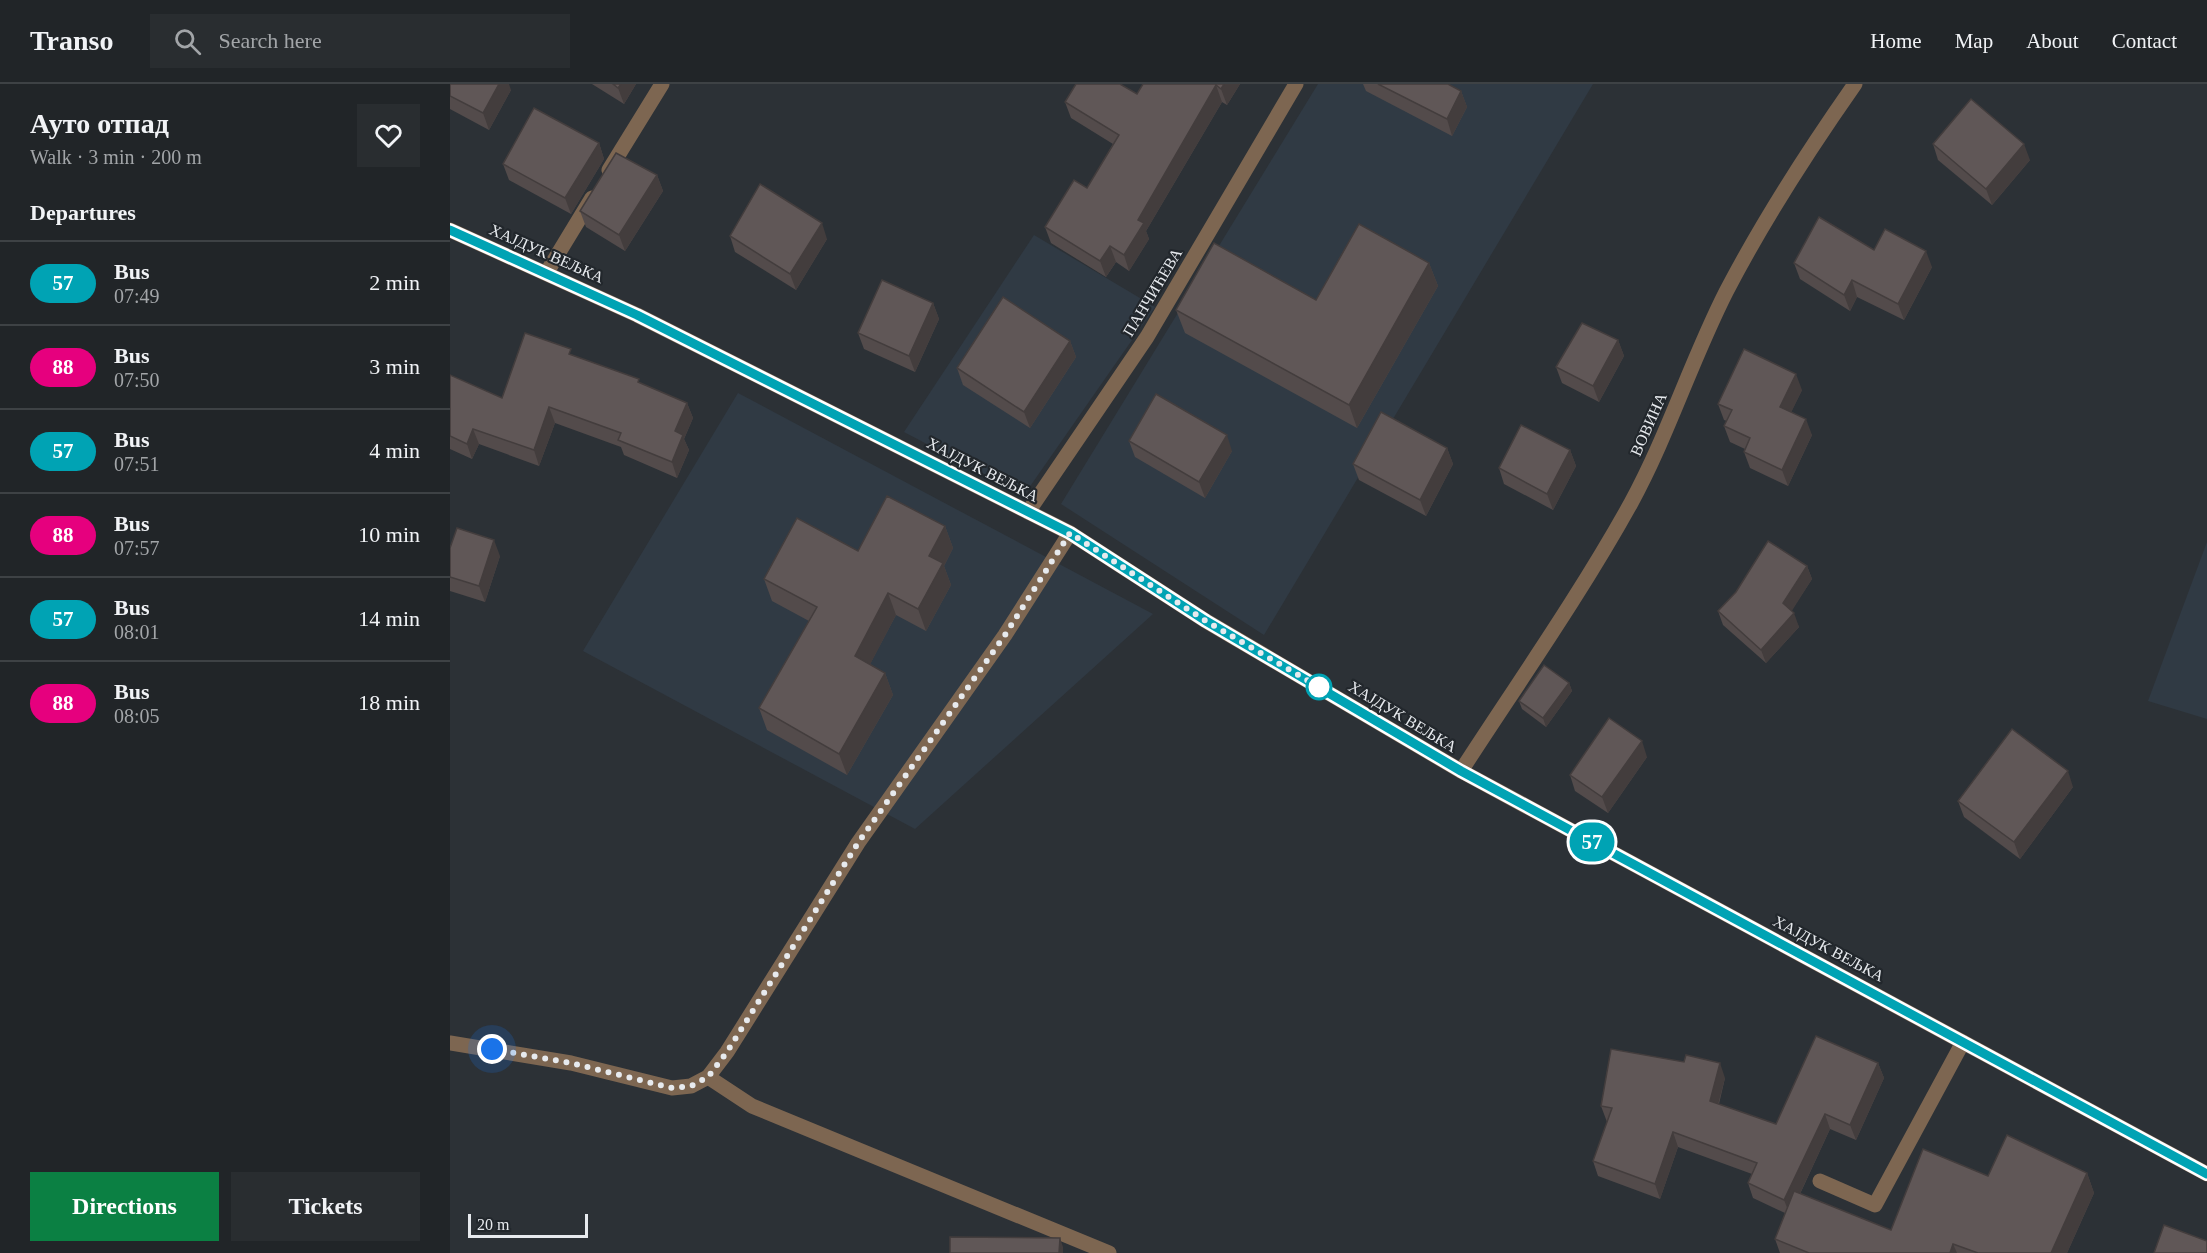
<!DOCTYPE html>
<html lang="en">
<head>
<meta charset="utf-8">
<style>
	:root { --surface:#212528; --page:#292d30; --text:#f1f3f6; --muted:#a2a5a8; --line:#3e4245; --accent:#0b8043 }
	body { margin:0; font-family:"Times New Roman",serif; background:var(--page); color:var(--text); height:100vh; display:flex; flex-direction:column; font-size:22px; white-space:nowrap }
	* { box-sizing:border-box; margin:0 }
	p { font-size:20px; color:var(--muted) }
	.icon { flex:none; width:33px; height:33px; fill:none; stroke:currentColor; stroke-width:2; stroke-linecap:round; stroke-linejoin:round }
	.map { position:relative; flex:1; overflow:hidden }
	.details { display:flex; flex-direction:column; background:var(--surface); width:450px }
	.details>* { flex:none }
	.badge { padding:0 12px; border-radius:20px; font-size:21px; line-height:39px }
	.scale { position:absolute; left:18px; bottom:15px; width:120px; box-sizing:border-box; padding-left:6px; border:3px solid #e7eaee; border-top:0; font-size:16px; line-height:21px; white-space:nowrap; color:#e7eaee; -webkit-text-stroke:4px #22272c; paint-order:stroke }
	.you { position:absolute; width:30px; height:30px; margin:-15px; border:4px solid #fff; border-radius:50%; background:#1a73e8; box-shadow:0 0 0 9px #1a73e833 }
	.map>.badge { position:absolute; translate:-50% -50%; box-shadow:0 0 0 3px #fff }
	h2 { padding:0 30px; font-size:22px; line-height:54px }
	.round { display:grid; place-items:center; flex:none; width:63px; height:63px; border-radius:0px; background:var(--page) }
	.headline { display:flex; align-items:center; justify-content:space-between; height:102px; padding:0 30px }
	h1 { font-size:28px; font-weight:700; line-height:45px }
	.button { display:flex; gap:12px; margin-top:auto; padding:12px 30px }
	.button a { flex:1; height:69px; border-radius:0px; background:var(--accent); color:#fff; font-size:24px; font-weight:700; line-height:69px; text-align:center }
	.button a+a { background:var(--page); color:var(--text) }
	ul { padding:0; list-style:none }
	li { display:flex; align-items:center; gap:18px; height:84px; padding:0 30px; border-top:2px solid var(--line) }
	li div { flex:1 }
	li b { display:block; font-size:22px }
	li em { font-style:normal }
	li .badge { min-width:66px; font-weight:700; text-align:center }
	header { display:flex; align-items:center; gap:36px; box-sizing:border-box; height:84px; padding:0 30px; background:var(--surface); border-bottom:2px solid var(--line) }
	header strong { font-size:28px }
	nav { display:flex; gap:33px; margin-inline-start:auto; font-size:21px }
	.search { width:420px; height:54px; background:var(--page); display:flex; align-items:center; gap:15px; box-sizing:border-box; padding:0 21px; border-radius:0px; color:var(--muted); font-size:22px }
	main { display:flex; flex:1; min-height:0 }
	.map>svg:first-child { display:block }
	.built { fill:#303a44 }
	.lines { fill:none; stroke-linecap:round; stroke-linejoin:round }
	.service { stroke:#7d6651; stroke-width:15 }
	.minor { stroke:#7d6651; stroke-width:15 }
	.wall { fill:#534b4b }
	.shaded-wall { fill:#433d3d }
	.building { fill:#605757; stroke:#433d3d; stroke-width:1.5 }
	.line-casing { stroke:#fff; stroke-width:14 }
	.line { stroke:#00a3b4; stroke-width:9 }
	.walk { stroke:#e7eaee; stroke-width:6; stroke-dasharray:0 10.8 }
	.stop-dot { fill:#fff; stroke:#00a3b4; stroke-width:3 }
	.labels { text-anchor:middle; stroke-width:4.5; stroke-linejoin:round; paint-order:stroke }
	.street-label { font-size:16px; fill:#e7eaee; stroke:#22272c }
</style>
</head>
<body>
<header>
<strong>Transo</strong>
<div class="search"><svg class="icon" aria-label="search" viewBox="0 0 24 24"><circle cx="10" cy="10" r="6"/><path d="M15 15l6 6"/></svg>Search here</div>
<nav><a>Home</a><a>Map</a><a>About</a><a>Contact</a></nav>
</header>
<main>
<section class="details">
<div class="headline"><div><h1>Ауто отпад</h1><p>Walk · 3 min · 200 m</p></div><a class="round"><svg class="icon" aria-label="heart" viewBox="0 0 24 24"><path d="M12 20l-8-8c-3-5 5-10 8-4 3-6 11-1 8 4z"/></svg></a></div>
<h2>Departures</h2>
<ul>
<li><span class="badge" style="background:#00a3b4;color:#fff">57</span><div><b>Bus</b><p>07:49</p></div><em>2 min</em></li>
<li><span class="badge" style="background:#e6007e;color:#fff">88</span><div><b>Bus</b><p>07:50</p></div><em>3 min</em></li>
<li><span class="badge" style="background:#00a3b4;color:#fff">57</span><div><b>Bus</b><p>07:51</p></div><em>4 min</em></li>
<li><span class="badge" style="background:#e6007e;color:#fff">88</span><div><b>Bus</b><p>07:57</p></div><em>10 min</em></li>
<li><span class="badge" style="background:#00a3b4;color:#fff">57</span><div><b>Bus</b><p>08:01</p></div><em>14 min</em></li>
<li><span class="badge" style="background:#e6007e;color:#fff">88</span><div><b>Bus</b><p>08:05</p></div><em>18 min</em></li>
</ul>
<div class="button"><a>Directions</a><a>Tickets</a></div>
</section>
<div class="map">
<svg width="1757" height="1169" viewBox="0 0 1757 1169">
	<rect width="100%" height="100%" fill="#2c3136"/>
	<!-- built -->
	<g class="built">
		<polygon points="868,0 1143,0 814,551 611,420"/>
		<polygon points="584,151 705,223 574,411 454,348"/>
		<polygon points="288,309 703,530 465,745 133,567"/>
		<polygon points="1757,458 1757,635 1698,617"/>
	</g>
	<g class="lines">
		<!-- service -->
		<g class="service">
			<polyline points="0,959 121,979 222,1004 241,1002 258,993 277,968 408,759 555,551 620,449"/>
			<polyline points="258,993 302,1022 659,1169"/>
			<polyline points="1370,1097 1425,1121 1513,958"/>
		</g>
		<!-- minor -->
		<g class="minor">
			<polyline points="159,86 212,0"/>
			<polyline points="0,146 187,231 620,449 756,537 1011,687 1757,1090"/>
			<polyline points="97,188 142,114"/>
			<polyline points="578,428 697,253 846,0"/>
			<path d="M 1011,687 C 1068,599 1130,511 1181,419 C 1218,351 1241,277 1276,208 C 1314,135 1358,67 1405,0"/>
		</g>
	</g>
	<!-- wall -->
	<g class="wall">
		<polygon points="0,0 61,6 39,46 0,25"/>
		<polygon points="142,0 186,0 174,20"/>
		<polygon points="693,0 790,0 777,21 772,18 696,147 699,155 679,187 666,178 656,193 601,159 595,143 637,104 663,60 621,34 615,18 687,10"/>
		<polygon points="913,0 998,0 1011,7 1017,23 1002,52 916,7"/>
		<polygon points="149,59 154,75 121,130 59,96 53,80"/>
		<polygon points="1483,60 1580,76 1542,121 1488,76"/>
		<polygon points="207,91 213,107 175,167 136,143 130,127"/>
		<polygon points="280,152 377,155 346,206 285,168"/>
		<polygon points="1424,166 1482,183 1454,236 1407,213 1400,227 1350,195 1344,179"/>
		<polygon points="979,179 988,202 907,344 735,249 726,226 866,216"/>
		<polygon points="483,219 489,235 465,288 414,265 408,249"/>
		<polygon points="1168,256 1174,272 1149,318 1112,299 1106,283"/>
		<polygon points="620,257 626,273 580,344 513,301 507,284"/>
		<polygon points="123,272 190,299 237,319 243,334 234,355 239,366 227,394 174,371 171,363 105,339 89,382 29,360 22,375 0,365 0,291 52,314"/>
		<polygon points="1352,306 1341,328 1362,351 1338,402 1300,384 1294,368 1295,365 1280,358 1274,342 1277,337 1274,336 1268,320"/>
		<polygon points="679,357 782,367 755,414 685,373"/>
		<polygon points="997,364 1003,380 976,432 909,396 903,380"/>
		<polygon points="1120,366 1126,382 1103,426 1054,400 1049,384"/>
		<polygon points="495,442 503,464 494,482 501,501 476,547 446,531 420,580 435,589 443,611 397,691 317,646 309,624 359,537 322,517 314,495"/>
		<polygon points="50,472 35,518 0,507 0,493"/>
		<polygon points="1357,482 1362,495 1341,527 1349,543 1316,579 1273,541 1268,527"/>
		<polygon points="1119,599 1122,607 1096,643 1072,625 1069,617"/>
		<polygon points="1197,673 1158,729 1125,707 1120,691"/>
		<polygon points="1623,703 1570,775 1514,733 1508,717"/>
		<polygon points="1428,979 1434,994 1406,1056 1380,1045 1350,1110 1441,1146 1538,1092 1637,1089 1644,1109 1617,1169 1330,1169 1325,1155 1335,1129 1303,1114 1298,1099 1302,1090 1228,1063 1210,1115 1148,1092 1143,1077 1157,1038 1151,1022 1275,994 1269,1020 1326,1040"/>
	</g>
	<!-- shaded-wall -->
	<g class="shaded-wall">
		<polygon points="49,0 59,0 61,6 39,46 33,29"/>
		<polygon points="171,0 186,0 174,20 168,4"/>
		<polygon points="774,0 790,0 777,21 771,5"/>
		<polygon points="766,1 772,18 696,147 699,155 679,187 674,171 688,136"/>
		<polygon points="1011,7 1017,23 1002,52 997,35"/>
		<polygon points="149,59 154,75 121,130 115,114"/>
		<polygon points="1574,60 1580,76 1542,121 1536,105"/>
		<polygon points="207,91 213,107 175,167 169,151"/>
		<polygon points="372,139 377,155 346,206 340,190"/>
		<polygon points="660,162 666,178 656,193 650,177"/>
		<polygon points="1476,167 1482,183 1454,236 1448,220"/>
		<polygon points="979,179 988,202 907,344 899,321"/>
		<polygon points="1402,196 1407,213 1400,227 1394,211"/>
		<polygon points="483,219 489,235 465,288 459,272"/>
		<polygon points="1168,256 1174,272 1149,318 1143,302"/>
		<polygon points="620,257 626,273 580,344 574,328"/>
		<polygon points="1346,290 1352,306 1336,339 1330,323"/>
		<polygon points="237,319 243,334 234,355 239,366 227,394 222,378 225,347"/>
		<polygon points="99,323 105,339 89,382 84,366"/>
		<polygon points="1356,335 1362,351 1338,402 1332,386"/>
		<polygon points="23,345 29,360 22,375 17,360"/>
		<polygon points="777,351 782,367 755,414 749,398"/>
		<polygon points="997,364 1003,380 976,432 970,416"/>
		<polygon points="1120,366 1126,382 1103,426 1097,410"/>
		<polygon points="495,442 503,464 494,482 501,501 476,547 468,525 479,472"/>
		<polygon points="44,456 50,472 35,518 29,502"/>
		<polygon points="1357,482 1362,495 1338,533 1333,519"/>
		<polygon points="438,509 446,531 413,594 405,572"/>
		<polygon points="1344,529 1349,543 1316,579 1311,566"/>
		<polygon points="435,589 443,611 397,691 389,670"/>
		<polygon points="1119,599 1122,607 1096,643 1093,634"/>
		<polygon points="1192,657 1197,673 1158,729 1152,713"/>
		<polygon points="1618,687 1623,703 1570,775 1564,758"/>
		<polygon points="1270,979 1275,994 1265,1032 1260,1017"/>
		<polygon points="1428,979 1434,994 1406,1056 1400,1041"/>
		<polygon points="1375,1030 1380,1045 1340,1131 1334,1116"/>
		<polygon points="1223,1048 1228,1063 1210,1115 1205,1100"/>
		<polygon points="1637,1089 1644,1109 1617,1169 1601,1169"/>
		<polygon points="610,1154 613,1163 613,1169 609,1169"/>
		<polygon points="1503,1160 1507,1169 1500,1169"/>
	</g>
	<!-- building -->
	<g class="building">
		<polygon points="0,0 49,0 33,29 0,12"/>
		<polygon points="163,0 171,0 168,4"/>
		<polygon points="626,0 670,0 687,10 693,0 774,0 771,5 766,1 688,136 694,139 674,171 660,162 650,177 595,143 624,96 637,104 669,51 615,18"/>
		<polygon points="928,0 998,0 1011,7 997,35"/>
		<polygon points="1521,15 1574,60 1536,105 1483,60"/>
		<polygon points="84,24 149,59 115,114 53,80"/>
		<polygon points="166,69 207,91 169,151 130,127"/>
		<polygon points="310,100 372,139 340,190 280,152"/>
		<polygon points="1369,133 1424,166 1435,145 1476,167 1448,220 1402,196 1394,211 1344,179"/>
		<polygon points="909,140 979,179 899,321 726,226 764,159 866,216"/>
		<polygon points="432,196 483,219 459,272 408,249"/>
		<polygon points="553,213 620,257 574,328 507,284"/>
		<polygon points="1132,239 1168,256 1143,302 1106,283"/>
		<polygon points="75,249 121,265 119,270 189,295 188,298 237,319 225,347 233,351 222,378 168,356 171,349 99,323 84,366 23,345 17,360 0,352 0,291 52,314"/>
		<polygon points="1294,265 1346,290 1330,323 1356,335 1332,386 1294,368 1300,354 1274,342 1282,326 1268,320"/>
		<polygon points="706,310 777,351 749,398 679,357"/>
		<polygon points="931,328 997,364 970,416 903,380"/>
		<polygon points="1071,341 1120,366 1097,410 1049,384"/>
		<polygon points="437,412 495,442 479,472 493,479 468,525 438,509 405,572 435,589 389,670 309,624 367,523 314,495 347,434 408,467"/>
		<polygon points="7,444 44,456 29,502 0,493 0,464"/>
		<polygon points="1318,457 1357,482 1333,519 1344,529 1311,566 1268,527 1286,508"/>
		<polygon points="1094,581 1119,599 1093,634 1069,617"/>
		<polygon points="1159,634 1192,657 1152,713 1120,691"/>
		<polygon points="1562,645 1618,687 1564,758 1508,717"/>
		<polygon points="1366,952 1428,979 1400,1041 1375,1030 1334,1116 1298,1099 1307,1079 1223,1048 1205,1100 1143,1077 1162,1024 1151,1022 1161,965 1234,978 1236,971 1270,979 1260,1017 1326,1040"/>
		<polygon points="1557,1051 1637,1089 1601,1169 1528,1169 1503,1160 1500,1169 1359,1169 1325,1155 1344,1107 1441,1146 1473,1065 1538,1092"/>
		<polygon points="1714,1141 1757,1157 1757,1169 1704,1169"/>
		<polygon points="500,1153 610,1154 609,1169 500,1169"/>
	</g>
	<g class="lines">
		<defs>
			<polyline id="line" points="0,146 187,231 620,449 756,537 1011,687 1757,1090"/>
		</defs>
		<!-- line casing -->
		<use href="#line" class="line-casing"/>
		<!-- line -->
		<use href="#line" class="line"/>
		<!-- walk -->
		<polyline class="walk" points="42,965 121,979 222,1004 241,1002 258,993 277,968 408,759 555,551 620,449 756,537 874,606 869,603"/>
	</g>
	<!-- markers -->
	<circle class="stop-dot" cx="869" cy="603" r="12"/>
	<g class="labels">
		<!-- street labels -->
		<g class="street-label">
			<text transform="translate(97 169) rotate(24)" y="6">ХАЈДУК ВЕЉКА</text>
			<text transform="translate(702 208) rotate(-59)" y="6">ПАНЧИЋЕВА</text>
			<text transform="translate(1198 340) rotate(-66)" y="6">ВОВИНА</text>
			<text transform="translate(533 385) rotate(27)" y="6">ХАЈДУК ВЕЉКА</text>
			<text transform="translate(953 632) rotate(31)" y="6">ХАЈДУК ВЕЉКА</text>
			<text transform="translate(1379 864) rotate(28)" y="6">ХАЈДУК ВЕЉКА</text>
		</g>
	</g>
</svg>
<div class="scale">20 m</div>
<div class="you" style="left:42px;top:965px"></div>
<b class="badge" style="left:1142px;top:758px;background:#00a3b4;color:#fff">57</b>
</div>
</main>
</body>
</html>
